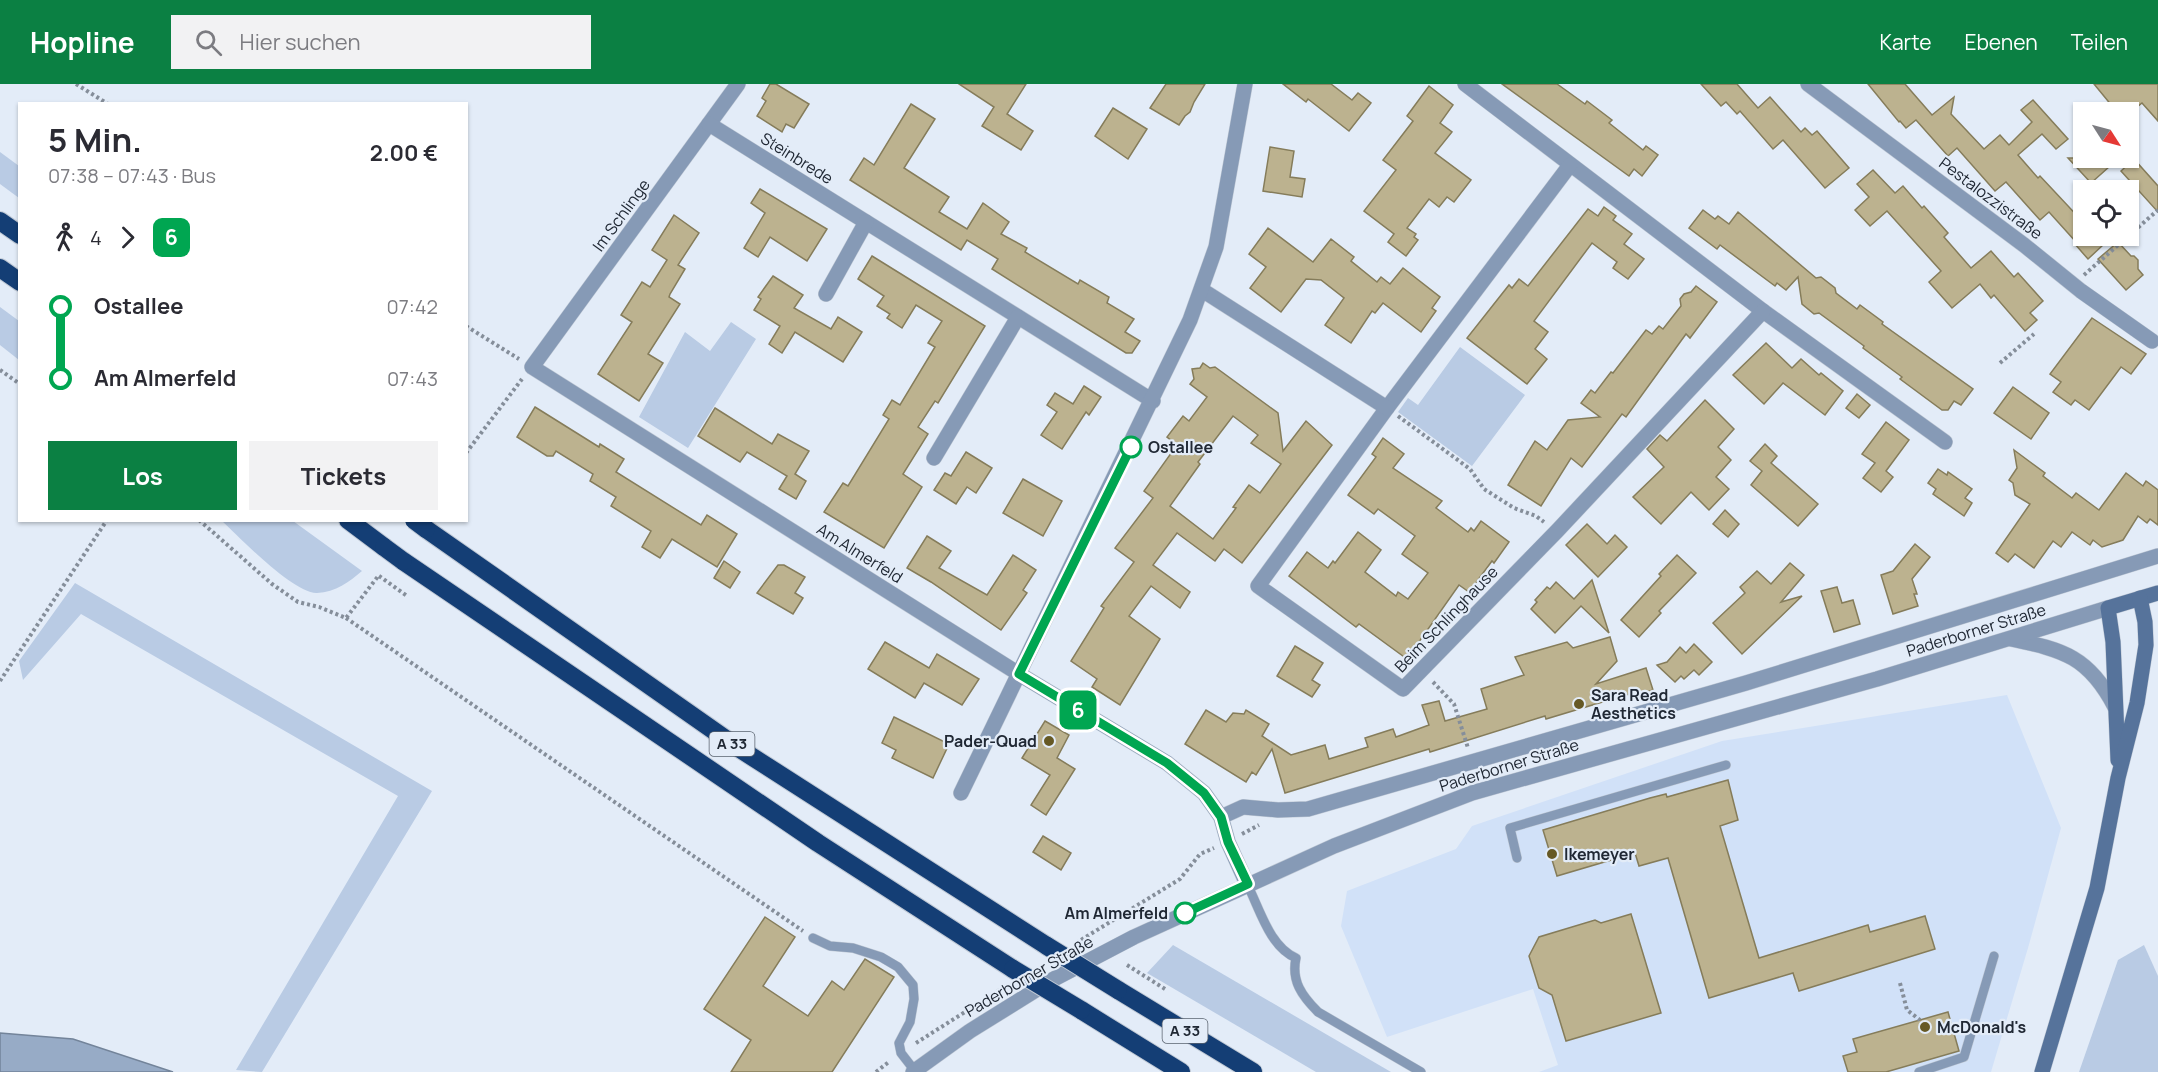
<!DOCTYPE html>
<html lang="de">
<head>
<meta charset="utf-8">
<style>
	:root { --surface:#fff; --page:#f2f2f3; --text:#2b2b33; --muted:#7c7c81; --accent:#0b8043 }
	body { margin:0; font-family:Manrope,sans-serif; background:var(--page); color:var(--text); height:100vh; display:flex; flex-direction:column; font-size:22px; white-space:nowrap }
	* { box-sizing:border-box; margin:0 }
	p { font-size:20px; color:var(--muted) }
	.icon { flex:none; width:33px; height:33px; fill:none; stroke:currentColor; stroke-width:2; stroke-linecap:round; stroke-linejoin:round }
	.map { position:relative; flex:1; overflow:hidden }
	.drawer { position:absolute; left:18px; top:18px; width:450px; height:420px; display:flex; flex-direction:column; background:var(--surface); border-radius:0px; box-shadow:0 2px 4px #0004 }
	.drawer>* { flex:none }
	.badge { padding:0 12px; border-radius:9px; font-size:21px; line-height:39px }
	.needle { width:39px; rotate:126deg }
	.tools { position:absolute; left:2073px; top:18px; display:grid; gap:12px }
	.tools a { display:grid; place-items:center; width:66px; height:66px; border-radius:0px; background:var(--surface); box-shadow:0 2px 4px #0004; font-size:30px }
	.map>.badge { position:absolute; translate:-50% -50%; box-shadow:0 0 0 3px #fff }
	.legs { display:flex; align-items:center; gap:9px; height:66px; padding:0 30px; font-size:20px }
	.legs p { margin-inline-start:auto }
	.overview { display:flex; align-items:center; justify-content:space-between; height:102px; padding:0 30px }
	h1 { font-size:33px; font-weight:700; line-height:45px }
	.primary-button { display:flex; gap:12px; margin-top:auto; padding:12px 30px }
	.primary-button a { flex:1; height:69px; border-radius:0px; background:var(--accent); color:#fff; font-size:24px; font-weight:700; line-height:69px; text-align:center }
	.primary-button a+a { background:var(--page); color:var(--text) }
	ul { padding:0 30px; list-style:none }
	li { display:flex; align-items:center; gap:21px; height:72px; font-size:22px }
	li i { display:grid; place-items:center; width:9px; height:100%; margin:0 8px; background:currentColor }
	li i::after { content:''; width:15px; height:15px; margin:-8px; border:4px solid; border-radius:50%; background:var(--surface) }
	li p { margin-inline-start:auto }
	li:first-child i { background:linear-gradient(#0000 50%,currentColor 0) }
	li:last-child i { background:linear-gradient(currentColor 50%,#0000 0) }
	header { display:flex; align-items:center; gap:36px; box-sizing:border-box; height:84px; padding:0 30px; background:var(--accent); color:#fff }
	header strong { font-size:28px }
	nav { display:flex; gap:33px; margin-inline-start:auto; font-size:21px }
	.search { width:420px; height:54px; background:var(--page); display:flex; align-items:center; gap:15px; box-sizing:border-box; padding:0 21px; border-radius:0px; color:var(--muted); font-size:22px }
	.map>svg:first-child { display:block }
	.built { fill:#d1e1f8 }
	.green { fill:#b9cbe4 }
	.water { fill:#97abc6; stroke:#73849a; stroke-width:1.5 }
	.building { fill:#bcb28f; stroke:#857c5a; stroke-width:1.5; fill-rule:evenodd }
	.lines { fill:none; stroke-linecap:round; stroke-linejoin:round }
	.service-casing { stroke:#c0c9d5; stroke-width:10 }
	.minor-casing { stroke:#c0c9d5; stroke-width:16 }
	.tertiary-casing { stroke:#c0c9d5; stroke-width:16 }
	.secondary-casing { stroke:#c0c9d5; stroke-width:16 }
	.motorway-casing { stroke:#c0c9d5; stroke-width:20 }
	.path { stroke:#858e9a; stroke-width:4; stroke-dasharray:3 3; stroke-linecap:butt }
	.service { stroke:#869ab6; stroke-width:9 }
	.minor { stroke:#869ab6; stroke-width:15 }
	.tertiary { stroke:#869ab6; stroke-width:15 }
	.secondary { stroke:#56739b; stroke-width:15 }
	.motorway { stroke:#143e75; stroke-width:18 }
	.motorway-bridge-casing { stroke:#c0c9d5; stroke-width:20; stroke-linecap:butt }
	.motorway-bridge { stroke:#143e75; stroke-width:18 }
	.line-1-casing { stroke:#fff; stroke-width:14 }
	.line-1 { stroke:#00a651; stroke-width:9 }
	.stop-1-dot { fill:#fff; stroke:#00a651; stroke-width:3 }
	.poi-dot { fill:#665925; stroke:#e3ecf8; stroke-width:2 }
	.labels { text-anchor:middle; stroke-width:4.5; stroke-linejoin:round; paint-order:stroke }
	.shield { fill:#e3ecf8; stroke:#5a636f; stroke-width:1.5 }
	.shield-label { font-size:15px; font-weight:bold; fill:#202834 }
	.street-label { font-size:16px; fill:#202834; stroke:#e3ecf8 }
	.stop-label { font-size:16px; font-weight:bold; fill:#202834; stroke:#e3ecf8; text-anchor:start }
	.poi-label { font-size:16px; font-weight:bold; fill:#202834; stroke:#e3ecf8; text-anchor:start }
</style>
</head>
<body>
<header>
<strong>Hopline</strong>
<div class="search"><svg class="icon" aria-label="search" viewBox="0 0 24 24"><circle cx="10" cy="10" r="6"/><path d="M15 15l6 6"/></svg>Hier suchen</div>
<nav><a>Karte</a><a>Ebenen</a><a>Teilen</a></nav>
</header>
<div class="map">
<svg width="2158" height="988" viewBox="0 0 2158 988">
	<rect width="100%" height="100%" fill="#e3ecf8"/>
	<!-- built -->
	<polygon class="built" points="2007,611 2061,744 2028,864 1991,988 1539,988 1558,981 1533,905 1387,953 1341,842 1347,807 1456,765 1472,742 1722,657"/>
	<!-- green -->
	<g class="green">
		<polygon points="0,68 19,82 19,114 0,100"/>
		<polygon points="0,223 19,237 19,276 0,261"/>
		<polygon points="731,238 756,255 688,364 639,333 685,248 710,267"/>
		<polygon points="1460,263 1525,311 1472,382 1398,328 1408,314 1418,321"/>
		<path d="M 222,437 L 293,437 L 362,487 C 349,498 336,508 317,509 C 294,510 240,454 222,437 Z"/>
		<polygon points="75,499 432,707 262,988 236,986 398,712 81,530 23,596 19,577"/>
		<polygon points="1173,861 1391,988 1316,988 1147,889"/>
		<polygon points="2144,861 2158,892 2158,988 2079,988 2118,876"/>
	</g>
	<!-- water -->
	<polygon class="water" points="0,949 73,955 173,988 0,988"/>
	<!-- building -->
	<g class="building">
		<polygon points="770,0 776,0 809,20 794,44 786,40 782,48 757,32 766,17 762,14"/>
		<polygon points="959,0 1026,0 1007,30 1033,47 1021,66 982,42 994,23"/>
		<polygon points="1166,0 1205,0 1194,18 1190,28 1185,32 1179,41 1150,24"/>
		<polygon points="1283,0 1331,0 1352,16 1358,9 1371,19 1349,47 1308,15 1306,18"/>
		<polygon points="1502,0 1557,0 1585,20 1587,17 1612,36 1609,39 1643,66 1646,62 1658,71 1642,92 1634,85 1629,92"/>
		<polygon points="1701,0 1737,0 1758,24 1770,13 1801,48 1805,44 1812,51 1817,47 1849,84 1825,104 1783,56 1773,65 1740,27 1737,30 1726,18 1721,22"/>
		<polygon points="1868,0 1905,0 1932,31 1954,13 1951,30 1984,65 2000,51 2009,61 2032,38 2021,26 2033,16 2068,55 2056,65 2042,50 2018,71 2038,94 2040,92 2084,139 2084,152 2095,152 2103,161 2088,175 2074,159 2076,158 2049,128 2040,136 2006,98 1995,107 1957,64 1948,72 1916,36 1906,44 1900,37 1899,38"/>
		<polygon points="2094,0 2158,0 2158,37 2142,19 2131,28 2117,28"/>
		<polygon points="1429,2 1453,21 1440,39 1452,48 1435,69 1471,96 1454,118 1447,113 1439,123 1429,115 1407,144 1416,150 1414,153 1418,156 1406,172 1388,158 1394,150 1364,127 1396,86 1383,76 1413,37 1407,32"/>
		<polygon points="911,20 935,35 904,84 949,113 939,128 967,145 983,119 1009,138 1001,150 1027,164 1025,168 1078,200 1080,196 1109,213 1107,219 1134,235 1125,248 1140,257 1132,269 1126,269 992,185 998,175 967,156 961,166 850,96 864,74 874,81"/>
		<polygon points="1113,24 1147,45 1128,75 1095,52"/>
		<polygon points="1270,63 1294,67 1290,93 1305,95 1302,113 1263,107"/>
		<polygon points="2068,74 2119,74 2091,99"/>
		<polygon points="2134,75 2158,102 2158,128 2121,87"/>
		<polygon points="1873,86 1895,109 1903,102 1922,124 1924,122 1948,149 1944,153 1971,184 1991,167 2014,193 2018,189 2043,217 2030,229 2037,236 2025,247 1994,211 1991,214 1980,200 1952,224 1929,198 1941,187 1887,127 1870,142 1855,126 1869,113 1857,100"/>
		<polygon points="760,105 827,145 807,177 770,153 758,173 744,164 765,129 751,119"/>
		<polygon points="1604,123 1616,132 1613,136 1632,150 1624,160 1644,175 1628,195 1613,184 1617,178 1592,159 1534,237 1548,248 1535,265 1547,275 1527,300 1467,254 1509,201 1512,204 1519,195 1528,202 1588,125 1598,132"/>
		<polygon points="1703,126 1715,135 1718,132 1729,140 1738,128 1816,194 1821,193 1835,204 1836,209 1857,225 1860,221 1883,238 1882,240 1973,305 1961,321 1954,317 1948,326 1942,326 1900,295 1902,293 1863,264 1864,262 1819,229 1814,230 1802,220 1798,193 1786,206 1777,199 1775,202 1720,161 1717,165 1689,144"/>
		<polygon points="674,131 699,149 678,181 685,185 670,210 669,213 680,220 648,270 663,279 639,317 598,290 632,238 621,231 642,198 650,203 667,176 652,166"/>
		<polygon points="1268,144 1313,178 1331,155 1354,173 1351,177 1377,198 1381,193 1390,200 1403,184 1440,213 1432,224 1436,227 1421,248 1383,219 1375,229 1372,227 1351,259 1325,241 1344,214 1321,196 1306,195 1281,228 1250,204 1266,183 1249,170"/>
		<polygon points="2118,158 2131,172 2134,172 2138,176 2138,185 2143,191 2126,206 2098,175"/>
		<polygon points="872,172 985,242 938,319 935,317 918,343 928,350 903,390 922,403 884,464 824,428 843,399 848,402 889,335 883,331 892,316 900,321 935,263 928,259 942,237 916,221 902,244 887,234 890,230 877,222 884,212 858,195"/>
		<polygon points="773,192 803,211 794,224 831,245 838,233 862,248 843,278 795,248 782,269 769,260 780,242 754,226 761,215 758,213"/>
		<polygon points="1696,202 1717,218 1690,254 1686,250 1626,333 1622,330 1582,383 1571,374 1541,422 1508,401 1535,357 1547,366 1568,336 1600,333 1581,319 1591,306 1595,309 1611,288 1613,289 1646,246 1652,250 1659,242 1663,245 1681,222 1680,215 1684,210 1691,208"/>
		<polygon points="2092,234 2146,270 2131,290 2121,283 2089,326 2075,316 2071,321 2053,308 2061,298 2050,290"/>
		<polygon points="1766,259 1792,284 1801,275 1819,291 1821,289 1843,307 1825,331 1783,299 1764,320 1733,291"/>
		<path d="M 1203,279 L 1210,284 L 1215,283 L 1278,329 L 1283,367 L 1306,337 L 1332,361 L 1242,479 L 1224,465 L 1215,477 L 1177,449 L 1153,481 L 1190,508 L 1180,524 L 1151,502 L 1129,532 L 1160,555 L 1120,621 L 1092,603 L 1097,595 L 1071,577 L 1104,524 L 1101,522 L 1134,478 L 1115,464 L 1153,414 L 1144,407 L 1177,361 L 1167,353 L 1183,332 L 1189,337 L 1207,313 L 1190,300 L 1194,295 L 1192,285 L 1200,284 ZM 1233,332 L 1258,351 L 1251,359 L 1281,380 L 1260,409 L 1249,401 L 1233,423 L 1236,424 L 1213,455 L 1170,422 L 1200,380 L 1198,378 Z"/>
		<polygon points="1084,302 1101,313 1089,331 1086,328 1062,365 1041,351 1057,328 1047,321 1055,309 1073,320"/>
		<polygon points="2013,303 2049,329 2031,355 1994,329"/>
		<polygon points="1857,310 1870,321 1859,334 1846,324"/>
		<polygon points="1705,316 1734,345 1718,363 1731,376 1716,393 1729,405 1709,426 1691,408 1661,440 1633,413 1664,383 1647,365 1660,351 1667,357"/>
		<polygon points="535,323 599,363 600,360 624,375 616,388 701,441 707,431 737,450 717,483 672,455 660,474 642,463 651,447 611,422 616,413 590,397 593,390 556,367 553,372 547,372 517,353"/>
		<polygon points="715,324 772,360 778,350 809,367 795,390 806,397 796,415 779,405 787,392 747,368 740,378 698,352"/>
		<polygon points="1886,338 1909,356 1886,387 1893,393 1881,408 1863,394 1875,379 1862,370"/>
		<polygon points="1383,354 1404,370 1393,384 1442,417 1436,424 1468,448 1471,444 1474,447 1481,437 1509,458 1494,479 1492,477 1469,508 1459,501 1407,575 1359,540 1356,543 1289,492 1307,468 1328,484 1333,477 1335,479 1358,448 1381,466 1365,488 1396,512 1398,508 1408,515 1428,489 1402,470 1415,452 1378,425 1374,430 1348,411 1376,373 1372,370"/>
		<polygon points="1765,360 1777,372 1771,379 1818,420 1798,442 1751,401 1762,387 1750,377"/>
		<polygon points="2014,366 2045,389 2043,392 2072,414 2076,409 2099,426 2126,389 2143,402 2146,397 2158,406 2158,441 2150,435 2147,439 2138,432 2123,456 2102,463 2093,456 2090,461 2072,448 2061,463 2053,457 2034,484 2015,470 2008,478 1996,469 2030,420 2015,411 2013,399 2009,396 2017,384"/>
		<polygon points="966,368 992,384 976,409 967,403 956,420 934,406 945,389 951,392"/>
		<polygon points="1938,385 1947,391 1948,388 1972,405 1965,414 1972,419 1964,432 1933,410 1936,405 1928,399"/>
		<polygon points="1023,395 1062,417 1043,452 1003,429"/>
		<polygon points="1725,426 1739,440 1728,453 1713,440"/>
		<polygon points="1587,440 1607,460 1615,451 1627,463 1598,493 1566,461"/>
		<polygon points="927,452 951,467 939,484 987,511 1013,471 1036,486 1023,506 1027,509 1001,546 931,498 907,484"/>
		<polygon points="1915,460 1930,473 1912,495 1917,510 1914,510 1918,522 1893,530 1881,491 1893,487"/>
		<polygon points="1677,471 1696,489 1659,527 1661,529 1639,553 1621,536 1661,492 1659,490"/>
		<polygon points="724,477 740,488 730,504 714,494"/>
		<polygon points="1790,479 1804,491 1781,518 1802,512 1742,570 1713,539 1745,509 1740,503 1757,487 1771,500"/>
		<polygon points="778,481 784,481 805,493 795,509 803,514 793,530 757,509"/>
		<polygon points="1592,496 1609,549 1581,522 1555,549 1531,525 1537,518 1535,516 1547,503 1550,505 1556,498 1574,515"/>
		<polygon points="1837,503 1842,519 1853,516 1860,540 1834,548 1821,507"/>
		<polygon points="1610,553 1617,577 1596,600 1646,584 1653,606 1630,613 1629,610 1546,635 1545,632 1430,668 1429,665 1285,709 1272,665 1256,691 1252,688 1246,698 1185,660 1206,626 1226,638 1233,629 1244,630 1246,626 1269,640 1262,652 1291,671 1325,661 1329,675 1368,663 1365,654 1393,645 1396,653 1429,641 1422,621 1439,617 1445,637 1487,625 1481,605 1524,591 1515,573 1567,558 1573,564"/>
		<polygon points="885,558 929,584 937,570 979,595 962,621 924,599 915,614 868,585"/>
		<polygon points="1694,560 1712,578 1699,591 1694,586 1684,595 1681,592 1675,598 1657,581 1667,578 1680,563 1686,569"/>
		<polygon points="1295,562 1323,579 1312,596 1320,601 1312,613 1277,592"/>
		<polygon points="894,633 949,660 933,694 892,674 896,666 882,659"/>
		<polygon points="1045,637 1069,651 1057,674 1075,685 1046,731 1031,721 1050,691 1022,674"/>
		<polygon points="1728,696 1738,736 1720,742 1759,874 1868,841 1870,848 1925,832 1935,865 1799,907 1793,889 1709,914 1668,774 1639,782 1635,769 1557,792 1543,746 1650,714 1666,710 1667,713"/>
		<polygon points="1043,752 1071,769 1061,786 1033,768"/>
		<polygon points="1631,830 1661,929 1566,957 1552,911 1539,904 1529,872 1539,853 1595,836 1601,839"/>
		<polygon points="765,833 795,853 763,902 808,932 832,897 844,906 865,875 894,893 832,988 731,988 751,956 704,925"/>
		<polygon points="1948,928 1959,967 1886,988 1848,988 1843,972 1857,968 1853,955"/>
	</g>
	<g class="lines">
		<defs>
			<g id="service">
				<polyline points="1517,774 1510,744 1726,681"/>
				<path d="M 1247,800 C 1260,825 1269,862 1296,874 C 1291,897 1302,912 1318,928 L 1421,988"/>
				<polyline points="813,854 830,862 853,864 881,873 898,883 913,901 914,915 910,938 899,959 901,969 915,987"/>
				<polyline points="1919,988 1964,973 1994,872"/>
			</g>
			<g id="minor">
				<polyline points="738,0 532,283 1019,590 1167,679 1204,709 1221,733 1228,758 1247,800"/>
				<polyline points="1465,0 1763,227 1945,358"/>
				<polyline points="1808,0 2024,161 2081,207 2152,257"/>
				<polyline points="709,40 1153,317"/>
				<polyline points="1570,81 1387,324 1258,502 1403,605 1557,447 1763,227"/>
				<polyline points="1202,206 1387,324"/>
				<polyline points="826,210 866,138"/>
				<polyline points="934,374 1018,233"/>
				<polyline points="961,709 1190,236 1216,163 1245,0"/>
				<polyline points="1221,733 1243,723 1278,726 1308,725 1746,599 2158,472"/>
			</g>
			<g id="tertiary">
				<path d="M 2011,555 C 2064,566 2089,573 2115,623"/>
				<polyline points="913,988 970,947 1052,896 1134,853 1334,762 1472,709 1877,595 2108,524"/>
			</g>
			<g id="secondary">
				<polyline points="2118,676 2113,558 2108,524 2158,509"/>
				<polyline points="2042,988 2097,804 2118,694 2137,619 2146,561 2145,538 2140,514"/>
			</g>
			<g id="motorway">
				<polyline points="0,137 20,151"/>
				<polyline points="0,184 20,198"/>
				<polyline points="348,436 384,463"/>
				<polyline points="426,445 740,665 1047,862"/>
				<polyline points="403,477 818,759 1013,885"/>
				<polyline points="1118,906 1253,988"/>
				<polyline points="1081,926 1181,988"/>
			</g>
		</defs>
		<!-- service casing -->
		<use href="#service" class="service-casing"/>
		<!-- minor casing -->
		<use href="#minor" class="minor-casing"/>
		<!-- tertiary casing -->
		<use href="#tertiary" class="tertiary-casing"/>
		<!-- secondary casing -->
		<use href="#secondary" class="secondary-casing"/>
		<!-- motorway casing -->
		<use href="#motorway" class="motorway-casing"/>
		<!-- path -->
		<g class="path">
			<polyline points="76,0 108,20"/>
			<polyline points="2084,191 2158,126"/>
			<polyline points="466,242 519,275"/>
			<polyline points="2000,279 2034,250"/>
			<polyline points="0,286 20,300"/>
			<polyline points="1398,332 1470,385 1484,405 1514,424 1536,432 1544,438"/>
			<polyline points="466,369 522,295"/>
			<polyline points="199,436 272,500 298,518 319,523 346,534 379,491"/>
			<polyline points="379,492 407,512"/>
			<polyline points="346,534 803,847"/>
			<polyline points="0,597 107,436"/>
			<polyline points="1433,598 1454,620 1468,664"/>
			<polyline points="1242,750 1259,741"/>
			<polyline points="1076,859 1180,795 1200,770 1214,764"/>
			<polyline points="1127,881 1165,905"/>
			<polyline points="1900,899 1907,926 1920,936"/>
			<polyline points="916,959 1006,902"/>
			<polyline points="876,988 890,977"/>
		</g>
		<!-- service -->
		<use href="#service" class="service"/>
		<!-- minor -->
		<use href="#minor" class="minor"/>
		<!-- tertiary -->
		<use href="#tertiary" class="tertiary"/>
		<!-- secondary -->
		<use href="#secondary" class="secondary"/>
		<!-- motorway -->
		<use href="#motorway" class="motorway"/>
		<defs>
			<g id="motorway-bridge">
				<polyline points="414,436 426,445"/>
				<polyline points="384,463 403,477"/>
				<polyline points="1047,862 1118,906"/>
				<polyline points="1013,885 1081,926"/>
			</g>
		</defs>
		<!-- motorway-bridge casing -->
		<use href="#motorway-bridge" class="motorway-bridge-casing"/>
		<!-- motorway-bridge -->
		<use href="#motorway-bridge" class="motorway-bridge"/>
	</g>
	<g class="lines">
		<defs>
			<polyline id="line-1" points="1131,363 1019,590 1167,679 1204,709 1221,733 1228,758 1248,800 1185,829"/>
		</defs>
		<!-- line-1 casing -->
		<use href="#line-1" class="line-1-casing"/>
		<!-- line-1 -->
		<use href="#line-1" class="line-1"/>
	</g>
	<!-- markers -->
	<g class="stop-1-dot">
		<circle cx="1131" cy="363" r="10"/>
		<circle cx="1185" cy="829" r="10"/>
	</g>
	<g class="poi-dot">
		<circle cx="1579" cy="620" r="6"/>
		<circle cx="1049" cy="657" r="6"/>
		<circle cx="1552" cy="770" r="6"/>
		<circle cx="1925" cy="943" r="6"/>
	</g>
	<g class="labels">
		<!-- shield labels -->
		<g class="shield">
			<rect x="709.5" y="648" width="45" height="24" rx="4.5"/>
			<rect x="1162.5" y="935" width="45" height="24" rx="4.5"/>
		</g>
		<g class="shield-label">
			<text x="732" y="665">A 33</text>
			<text x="1185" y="952">A 33</text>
		</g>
		<!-- street labels -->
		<g class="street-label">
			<text transform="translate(797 74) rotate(32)" y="6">Steinbrede</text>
			<text transform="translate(1991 114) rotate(37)" y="6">Pestalozzistraße</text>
			<text transform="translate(621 131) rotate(-54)" y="6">Im Schlinge</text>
			<text transform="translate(860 469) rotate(32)" y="6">Am Almerfeld</text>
			<text transform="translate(1446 535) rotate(-46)" y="6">Beim Schlinghause</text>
			<text transform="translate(1976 546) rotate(-17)" y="6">Paderborner Straße</text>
			<text transform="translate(1509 681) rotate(-17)" y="6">Paderborner Straße</text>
			<text transform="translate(1029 892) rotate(-30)" y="6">Paderborner Straße</text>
		</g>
		<!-- stop labels -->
		<g class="stop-label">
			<text x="1148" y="369">Ostallee</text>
			<text x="1168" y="835" text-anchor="end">Am Almerfeld</text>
		</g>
		<!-- poi labels -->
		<g class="poi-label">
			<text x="1591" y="617">Sara Read<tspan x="1591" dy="18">Aesthetics</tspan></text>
			<text x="1037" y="663" text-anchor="end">Pader-Quad</text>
			<text x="1564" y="776">Ikemeyer</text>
			<text x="1937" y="949">McDonald's</text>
		</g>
	</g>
</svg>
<div class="tools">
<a><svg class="needle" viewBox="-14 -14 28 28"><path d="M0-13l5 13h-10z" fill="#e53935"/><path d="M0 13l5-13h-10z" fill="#7c7c81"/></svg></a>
<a><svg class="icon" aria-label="locate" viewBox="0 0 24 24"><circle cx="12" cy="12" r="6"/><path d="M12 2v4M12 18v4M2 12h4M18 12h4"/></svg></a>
</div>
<b class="badge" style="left:1078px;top:626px;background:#00a651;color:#fff">6</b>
<section class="drawer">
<div class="overview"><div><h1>5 Min.</h1><p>07:38 – 07:43 · Bus</p></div><b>2.00 €</b></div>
<div class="legs"><svg class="icon" aria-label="walk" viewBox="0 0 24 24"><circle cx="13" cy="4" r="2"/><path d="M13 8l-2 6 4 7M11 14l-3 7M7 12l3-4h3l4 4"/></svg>4<svg class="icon" aria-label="forward" viewBox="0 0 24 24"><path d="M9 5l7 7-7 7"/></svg><b class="badge" style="background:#00a651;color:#fff">6</b></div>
<ul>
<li><i style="color:#00a651"></i><b>Ostallee</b><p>07:42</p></li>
<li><i style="color:#00a651"></i><b>Am Almerfeld</b><p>07:43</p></li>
</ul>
<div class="primary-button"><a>Los</a><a>Tickets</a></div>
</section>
</div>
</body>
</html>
